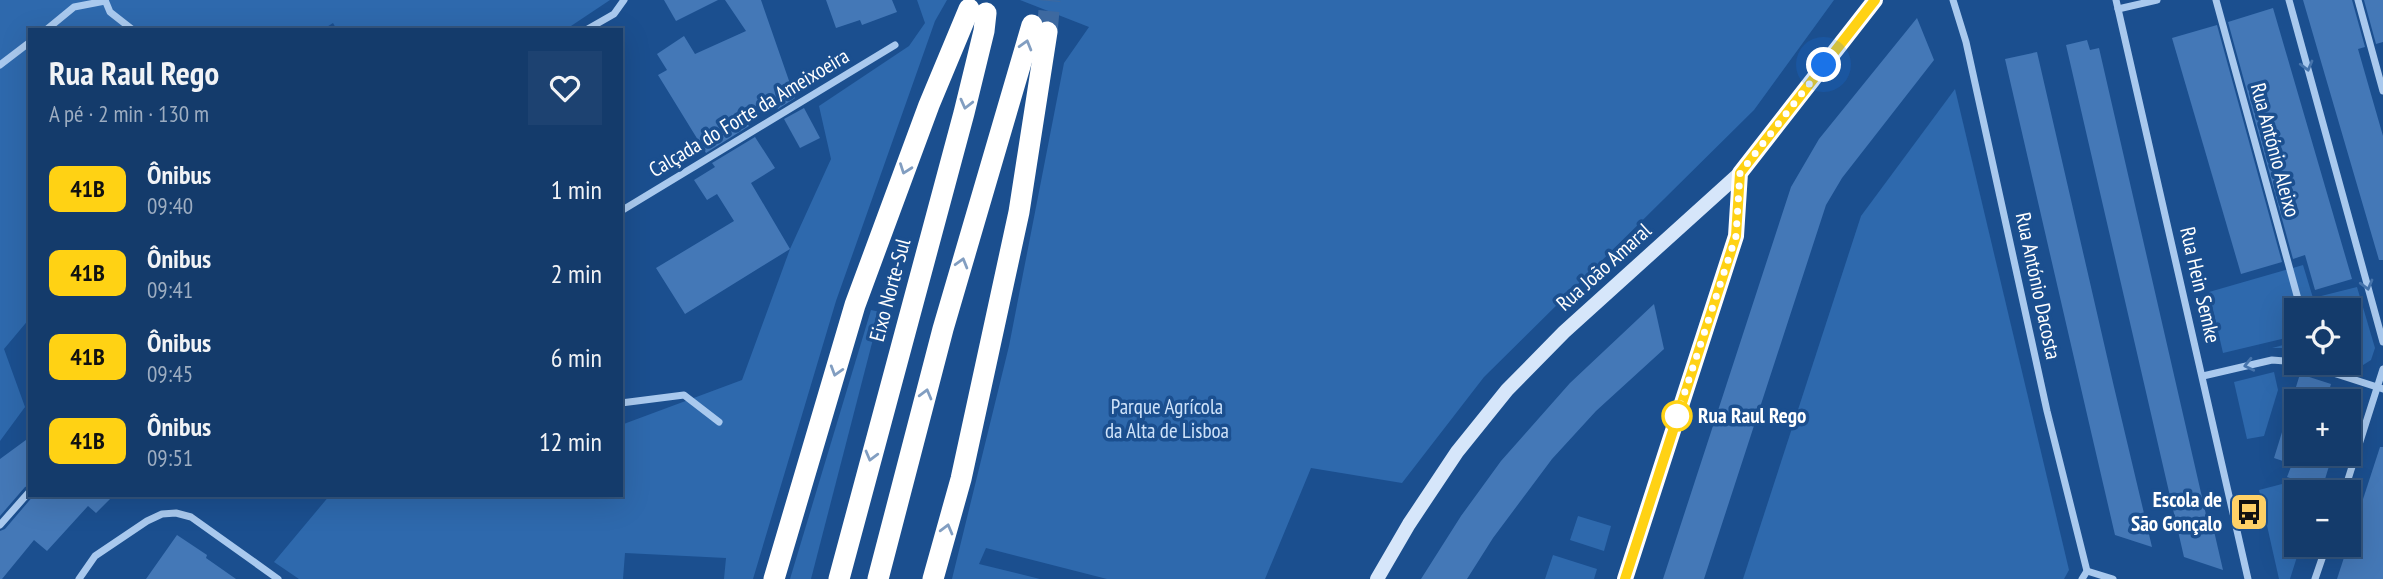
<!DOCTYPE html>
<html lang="pt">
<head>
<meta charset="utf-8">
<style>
	:root { --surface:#143b6b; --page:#1d4271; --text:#f1f3f6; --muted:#9dadc1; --line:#33557e }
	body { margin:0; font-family:"PT Sans Narrow",sans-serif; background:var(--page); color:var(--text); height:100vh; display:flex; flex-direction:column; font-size:26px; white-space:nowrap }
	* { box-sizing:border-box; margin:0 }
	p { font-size:23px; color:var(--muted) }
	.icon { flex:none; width:38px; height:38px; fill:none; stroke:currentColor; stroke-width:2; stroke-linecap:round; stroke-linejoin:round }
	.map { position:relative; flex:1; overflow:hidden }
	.details { position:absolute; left:28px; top:28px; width:595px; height:469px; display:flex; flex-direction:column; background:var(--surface); border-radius:0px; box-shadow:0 7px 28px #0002,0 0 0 2px var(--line) }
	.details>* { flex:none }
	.badge { padding:0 14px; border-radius:10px; font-size:24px; line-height:46px }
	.fabs { position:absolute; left:2284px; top:298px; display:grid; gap:14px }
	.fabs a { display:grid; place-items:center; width:77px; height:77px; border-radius:0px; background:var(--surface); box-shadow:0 7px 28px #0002,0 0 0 2px var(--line); font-size:35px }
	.you { position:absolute; width:35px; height:35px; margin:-18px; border:5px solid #fff; border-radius:50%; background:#1a73e8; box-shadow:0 0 0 10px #1a73e833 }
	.map>.badge { position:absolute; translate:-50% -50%; box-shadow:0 0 0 4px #fff }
	.round { display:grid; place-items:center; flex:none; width:74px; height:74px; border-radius:0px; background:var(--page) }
	.headline { display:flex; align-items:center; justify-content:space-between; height:119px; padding:0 21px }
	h1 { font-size:33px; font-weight:700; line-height:52px }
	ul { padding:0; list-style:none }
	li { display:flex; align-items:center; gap:21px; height:84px; padding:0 21px }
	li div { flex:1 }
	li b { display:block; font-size:26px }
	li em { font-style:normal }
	li .badge { min-width:77px; font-weight:700; text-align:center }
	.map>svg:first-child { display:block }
	.green { fill:#2e69ad }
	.building { fill:#4478b7 }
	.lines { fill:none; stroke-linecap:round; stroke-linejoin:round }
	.highway-tunnel { stroke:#3d69a0; stroke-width:21; stroke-dasharray:21 10; stroke-linecap:butt }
	.street { stroke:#a9c9ee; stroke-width:7 }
	.secondary { stroke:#d6e6fa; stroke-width:14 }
	.highway { stroke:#fff; stroke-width:21 }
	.oneway { stroke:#829ec1 }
	.oneway2 { stroke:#4674ac }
	.line-casing { stroke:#fff; stroke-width:16 }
	.line { stroke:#ffd214; stroke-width:10 }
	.walk { stroke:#fff; stroke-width:7; stroke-dasharray:0 12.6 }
	.stop-dot { fill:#fff; stroke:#ffd214; stroke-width:3.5 }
	.labels { text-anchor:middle; stroke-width:7; stroke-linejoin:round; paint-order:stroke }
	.street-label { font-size:21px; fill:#fff; stroke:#1b4f8f }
	.park-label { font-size:21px; fill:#cfe3fa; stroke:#1b4f8f }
	.stop-label { font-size:21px; font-weight:bold; fill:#fff; stroke:#1b4f8f; text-anchor:start }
	.poi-label { font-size:21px; font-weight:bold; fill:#fff; stroke:#1b4f8f; text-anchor:end }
</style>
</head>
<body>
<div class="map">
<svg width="2383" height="579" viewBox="0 0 2383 579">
	<rect width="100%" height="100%" fill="#1b4f8f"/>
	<!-- green -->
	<g class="green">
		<polygon points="0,0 610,0 565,30 337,30 333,23 322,30 30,30 30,318 4,349 25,407 0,441"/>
		<polygon points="917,0 947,0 935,21 836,301 753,579 724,579 726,558 625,553 623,579 299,579 274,562 330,495 621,495 621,425 742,380 790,249 831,159 819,106 909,46 925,23"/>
		<polygon points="1020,0 1834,0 1754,110 1484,377 1402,483 1311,468 1265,579 1107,579 986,548 979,564 1040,579 952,579 1009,346 1064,63 1089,27"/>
		<polygon points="1955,89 2069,570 2064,579 1743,579 1861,216"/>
		<polygon points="2303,265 2313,298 2357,287 2375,348 2371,360 2360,367 2340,362 2348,362 2348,310 2296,310 2296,348 2272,348 2295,342 2294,336 2223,353 2209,292"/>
		<polygon points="871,310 880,312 811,579 790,579"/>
		<polygon points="2274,372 2278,390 2264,436 2247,439 2234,382"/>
		<polygon points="2282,484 2308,492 2296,492 2296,544 2301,544 2290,579 2279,579 2259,490"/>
		<polygon points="1578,516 1611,526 1604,551 1570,540"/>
		<polygon points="1553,555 1597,569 1594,579 1545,579"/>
	</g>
	<!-- building -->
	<g class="building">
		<polygon points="664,0 718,0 676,21"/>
		<polygon points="725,0 761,0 795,98 778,109 776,105 745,121 749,126 706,153 658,75 667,70 657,54 684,36 695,54 746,31"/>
		<polygon points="826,0 892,0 897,12 862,25 860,20 836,28"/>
		<polygon points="2303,0 2352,0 2365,47 2358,49 2383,136 2383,260 2379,260"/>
		<polygon points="2364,0 2383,0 2383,42 2376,44"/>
		<polygon points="2273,8 2352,279 2315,290 2305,255 2293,259 2228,22"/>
		<polygon points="1917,18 1934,60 1842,178 1826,205 1704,579 1663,579 1791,187 1819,139"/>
		<polygon points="2217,25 2282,262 2241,274 2172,38"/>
		<polygon points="2087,40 2090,50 2099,48 2210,532 2214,531 2223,570 2184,557 2066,45"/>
		<polygon points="2037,52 2114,387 2152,547 2115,535 2092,436 2005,59"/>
		<polygon points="804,108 820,138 800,148 784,119"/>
		<polygon points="755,137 775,168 751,183 790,249 685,314 656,268 734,221 717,194 707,200 694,180 715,167 712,163"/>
		<polygon points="1654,304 1664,349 1596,411 1552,459 1493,538 1467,579 1421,579 1461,516 1501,461 1570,383"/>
		<polygon points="2300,374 2331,384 2326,401 2296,401 2296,453 2333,453 2322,489 2287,477 2292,464 2274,458"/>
		<polygon points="30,437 30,485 25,487 0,516 0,459"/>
		<polygon points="2380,447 2383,447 2383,579 2337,579"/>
		<polygon points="34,495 114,495 96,513 88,506 47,551 34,540 2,579 0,579 0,531 5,529"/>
		<polygon points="177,535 207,555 206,558 236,579 146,579"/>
	</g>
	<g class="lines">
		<!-- highway-tunnel -->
		<polyline class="highway-tunnel" points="1047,32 1050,0"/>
		<!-- street -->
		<g class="street">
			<polyline points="105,0 110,12 133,30"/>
			<polyline points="1953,0 1966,42 2047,411 2087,571 2082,579"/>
			<polyline points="2116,0 2248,579"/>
			<polyline points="2216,0 2301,310"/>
			<polyline points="2289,0 2383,342"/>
			<polyline points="2358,0 2383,91"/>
			<polyline points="2118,9 2157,0"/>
			<polyline points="46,30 74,7 105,1"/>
			<polyline points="586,30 614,14 624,0"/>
			<polyline points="0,65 30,42"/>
			<polyline points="621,211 895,45"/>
			<polyline points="2299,362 2383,389"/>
			<polyline points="2203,376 2272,360 2296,362"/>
			<polyline points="621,403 684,395 719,422"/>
			<polyline points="2344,492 2383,369"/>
			<polyline points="0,525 30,491"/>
			<polyline points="2087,571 2113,579"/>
			<polyline points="79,579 95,556 147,521 162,514 176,513 191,517 278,579"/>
			<polyline points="1625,579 1736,236 1740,174"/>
			<polyline points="2315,579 2327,544"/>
		</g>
		<!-- secondary -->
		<polyline class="secondary" points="1377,579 1409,524 1457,452 1507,390 1564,332 1740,173 1875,0"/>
		<!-- highway -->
		<g class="highway">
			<polyline points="774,579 855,305 929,105 969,9"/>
			<polyline points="839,579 964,113 984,31 986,13"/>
			<polyline points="878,579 943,329 1032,25"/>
			<polyline points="933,579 961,479 1019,212 1047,32"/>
		</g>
	</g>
	<!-- one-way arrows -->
	<defs><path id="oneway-chevron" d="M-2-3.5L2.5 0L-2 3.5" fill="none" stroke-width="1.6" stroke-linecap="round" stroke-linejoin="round" transform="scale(1.75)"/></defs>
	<g class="oneway">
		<use href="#oneway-chevron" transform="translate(1026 45) rotate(-74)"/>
		<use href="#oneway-chevron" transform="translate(966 104) rotate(104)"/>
		<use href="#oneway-chevron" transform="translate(905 169) rotate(110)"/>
		<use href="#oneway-chevron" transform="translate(962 263) rotate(-74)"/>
		<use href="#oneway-chevron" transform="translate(836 371) rotate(107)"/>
		<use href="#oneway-chevron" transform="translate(926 394) rotate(-75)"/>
		<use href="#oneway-chevron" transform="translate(871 456) rotate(105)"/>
		<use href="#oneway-chevron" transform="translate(947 529) rotate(-75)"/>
	</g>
	<g class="oneway2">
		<use href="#oneway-chevron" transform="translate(2307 66) rotate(75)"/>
		<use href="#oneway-chevron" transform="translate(2367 285) rotate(75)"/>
		<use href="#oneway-chevron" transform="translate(2249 365) rotate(167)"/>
	</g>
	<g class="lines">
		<defs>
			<polyline id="line" points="1625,579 1736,236 1740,173 1875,0"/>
		</defs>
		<!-- line casing -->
		<use href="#line" class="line-casing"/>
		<!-- line -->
		<use href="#line" class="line"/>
		<!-- walk -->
		<polyline class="walk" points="1677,416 1736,236 1740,173 1824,65"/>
	</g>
	<!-- icons -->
	<defs>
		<symbol id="bus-square" viewBox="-11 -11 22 22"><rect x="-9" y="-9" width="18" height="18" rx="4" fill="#ffd166" stroke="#1b4f8f"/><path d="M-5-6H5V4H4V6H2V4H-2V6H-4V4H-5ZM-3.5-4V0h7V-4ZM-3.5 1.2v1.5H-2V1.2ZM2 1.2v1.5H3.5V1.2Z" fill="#111"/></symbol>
	</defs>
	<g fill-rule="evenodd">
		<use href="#bus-square" x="2227" y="490" width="44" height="44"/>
	</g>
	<!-- markers -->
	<circle class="stop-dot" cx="1677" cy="416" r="14"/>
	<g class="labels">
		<!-- street labels -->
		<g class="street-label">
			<text transform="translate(749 113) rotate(-31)" y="7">Calçada do Forte da Ameixoeira</text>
			<text transform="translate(2275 150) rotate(75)" y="7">Rua António Aleixo</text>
			<text transform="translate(1604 267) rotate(-42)" y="7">Rua João Amaral</text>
			<text transform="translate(2200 285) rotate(77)" y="7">Rua Hein Semke</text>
			<text transform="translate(2038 286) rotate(78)" y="7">Rua António Dacosta</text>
			<text transform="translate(890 290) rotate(-75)" y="7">Eixo Norte-Sul</text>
		</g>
		<!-- park labels -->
		<g class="park-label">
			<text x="1167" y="414">Parque Agrícola<tspan x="1167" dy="24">da Alta de Lisboa</tspan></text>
		</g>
		<!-- stop labels -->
		<g class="stop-label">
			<text x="1698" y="423">Rua Raul Rego</text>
		</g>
		<!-- poi labels -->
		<g class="poi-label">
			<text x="2222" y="507">Escola de<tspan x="2222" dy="24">São Gonçalo</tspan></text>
		</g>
	</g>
</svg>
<div class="fabs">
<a><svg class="icon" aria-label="locate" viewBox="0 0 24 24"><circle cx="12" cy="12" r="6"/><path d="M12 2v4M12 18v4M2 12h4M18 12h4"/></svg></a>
<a>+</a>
<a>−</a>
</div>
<div class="you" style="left:1824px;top:65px"></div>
<section class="details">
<div class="headline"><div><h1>Rua Raul Rego</h1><p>A pé · 2 min · 130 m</p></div><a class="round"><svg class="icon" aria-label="heart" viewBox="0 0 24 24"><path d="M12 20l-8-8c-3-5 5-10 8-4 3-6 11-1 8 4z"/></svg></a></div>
<ul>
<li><span class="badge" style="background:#ffd214;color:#111">41B</span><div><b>Ônibus</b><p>09:40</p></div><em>1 min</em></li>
<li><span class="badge" style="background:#ffd214;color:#111">41B</span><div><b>Ônibus</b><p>09:41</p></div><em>2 min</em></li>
<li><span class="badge" style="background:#ffd214;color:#111">41B</span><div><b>Ônibus</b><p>09:45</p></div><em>6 min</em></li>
<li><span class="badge" style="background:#ffd214;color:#111">41B</span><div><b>Ônibus</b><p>09:51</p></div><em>12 min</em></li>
</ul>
</section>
</div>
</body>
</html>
